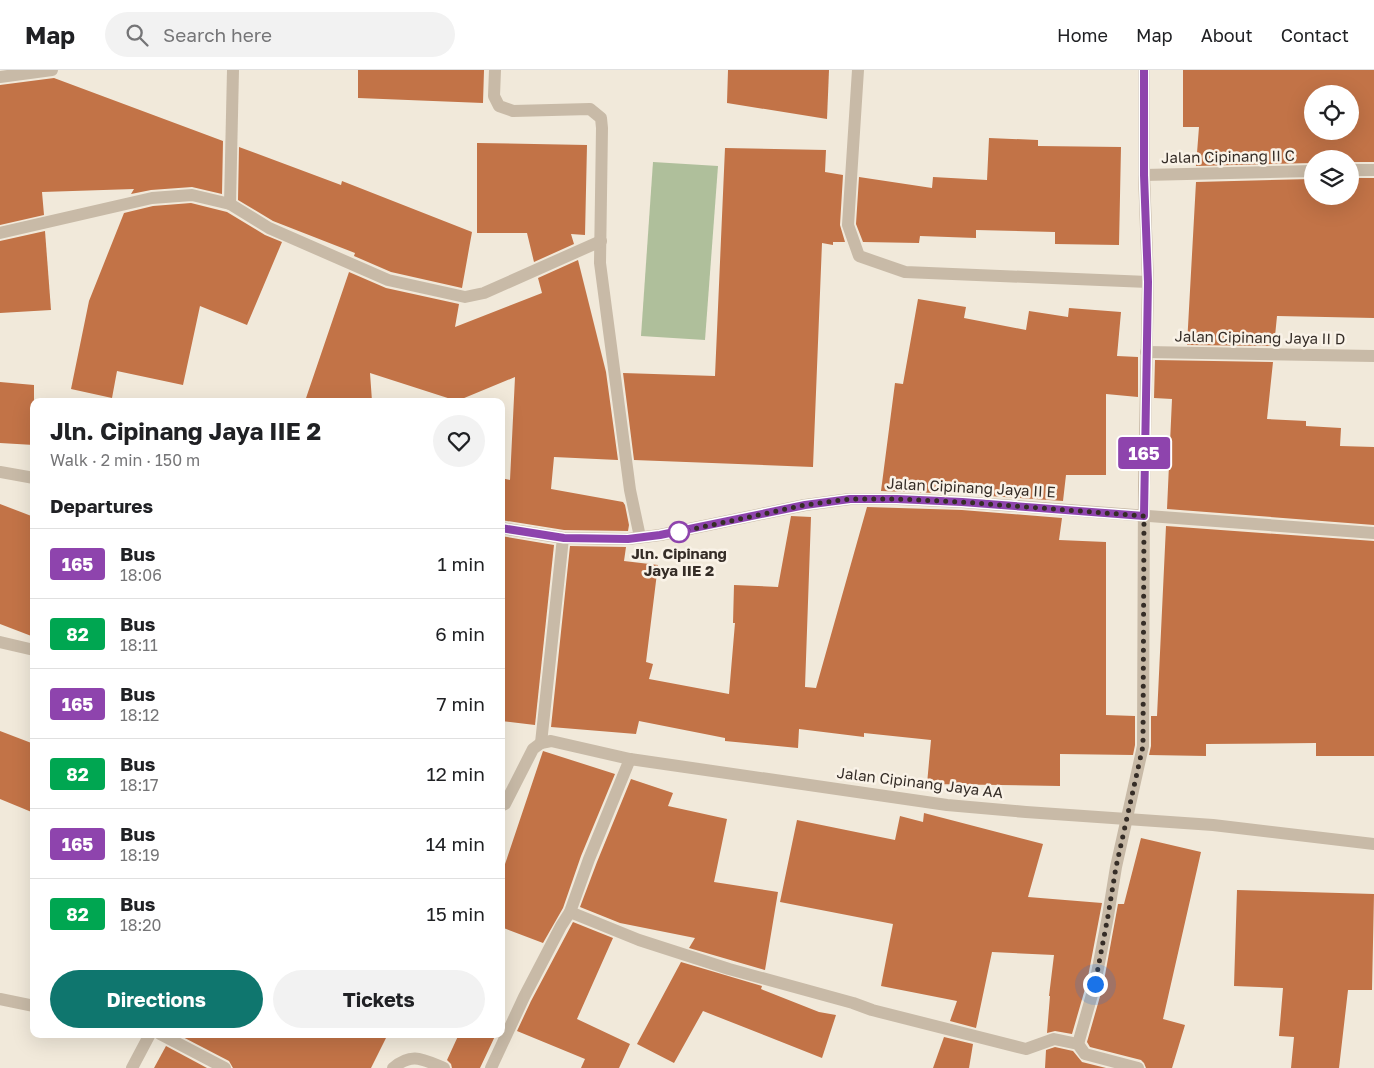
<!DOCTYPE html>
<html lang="en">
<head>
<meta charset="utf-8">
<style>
	:root { --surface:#fff; --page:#f2f2f2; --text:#202124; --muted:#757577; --line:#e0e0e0; --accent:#0f766e }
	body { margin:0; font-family:"Golos Text",sans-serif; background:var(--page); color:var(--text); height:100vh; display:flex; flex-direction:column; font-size:19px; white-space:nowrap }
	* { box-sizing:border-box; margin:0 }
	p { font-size:16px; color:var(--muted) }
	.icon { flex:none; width:28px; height:28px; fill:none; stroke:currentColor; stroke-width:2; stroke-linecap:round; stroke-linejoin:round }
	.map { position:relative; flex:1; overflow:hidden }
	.panel { position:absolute; left:30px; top:328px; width:475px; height:640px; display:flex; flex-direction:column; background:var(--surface); border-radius:10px; box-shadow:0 5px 20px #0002 }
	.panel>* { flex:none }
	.badge { padding:0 10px; border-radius:4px; font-size:18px; line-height:32px }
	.controls { position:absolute; left:1304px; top:15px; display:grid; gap:10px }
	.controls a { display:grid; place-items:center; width:55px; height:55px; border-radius:50%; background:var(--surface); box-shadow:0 5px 20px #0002; font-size:25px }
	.you { position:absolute; width:25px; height:25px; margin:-12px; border:4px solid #fff; border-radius:50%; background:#1a73e8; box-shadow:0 0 0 8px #1a73e833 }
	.map>.badge { position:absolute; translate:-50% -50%; box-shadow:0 0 0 2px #fff }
	h2 { padding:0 20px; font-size:19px; line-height:45px }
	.round { display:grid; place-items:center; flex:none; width:52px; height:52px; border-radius:26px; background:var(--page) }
	.head { display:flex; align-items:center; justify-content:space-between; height:85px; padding:0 20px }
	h1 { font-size:24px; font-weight:700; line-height:38px }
	.action { display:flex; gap:10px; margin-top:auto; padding:10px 20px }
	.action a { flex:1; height:58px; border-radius:30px; background:var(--accent); color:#fff; font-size:20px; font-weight:700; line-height:58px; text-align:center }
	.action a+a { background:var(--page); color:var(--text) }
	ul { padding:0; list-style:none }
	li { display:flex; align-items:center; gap:15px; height:70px; padding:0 20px; border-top:1px solid var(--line) }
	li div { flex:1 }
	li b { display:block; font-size:19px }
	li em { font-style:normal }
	li .badge { min-width:55px; font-weight:700; text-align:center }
	header { display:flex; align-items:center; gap:30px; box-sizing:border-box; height:70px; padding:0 25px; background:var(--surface); border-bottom:1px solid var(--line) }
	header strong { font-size:24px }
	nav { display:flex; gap:28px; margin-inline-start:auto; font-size:18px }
	.search { width:350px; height:45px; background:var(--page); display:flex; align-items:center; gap:12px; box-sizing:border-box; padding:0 18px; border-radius:28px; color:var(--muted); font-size:19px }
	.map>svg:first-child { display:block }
	.green { fill:#afbf9b }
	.building { fill:#c27347; fill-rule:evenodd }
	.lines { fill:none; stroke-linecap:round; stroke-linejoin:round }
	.minor { stroke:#c8baa7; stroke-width:12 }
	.line-casing { stroke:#fff; stroke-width:11 }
	.line { stroke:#8e44ad; stroke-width:8 }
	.walk { stroke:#352d27; stroke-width:5; stroke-dasharray:0 9 }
	.stop-dot { fill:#fff; stroke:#8e44ad; stroke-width:2.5 }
	.labels { text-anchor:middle; stroke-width:5; stroke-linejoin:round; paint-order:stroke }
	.street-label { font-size:15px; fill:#352d27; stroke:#f9f2e7 }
	.stop-label { font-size:15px; font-weight:bold; fill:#352d27; stroke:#f9f2e7 }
</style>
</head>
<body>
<header>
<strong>Map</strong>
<div class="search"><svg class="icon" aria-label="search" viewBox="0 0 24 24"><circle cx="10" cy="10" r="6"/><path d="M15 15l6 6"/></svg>Search here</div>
<nav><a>Home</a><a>Map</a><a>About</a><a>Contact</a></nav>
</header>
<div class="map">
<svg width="1374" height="998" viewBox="0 0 1374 998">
	<rect width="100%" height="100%" fill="#f1e9da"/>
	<!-- green -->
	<polygon class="green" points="653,92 718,96 705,270 641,266"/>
	<!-- building -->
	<g class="building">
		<polygon points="358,0 484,0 483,33 358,28"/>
		<polygon points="728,0 829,0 827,49 727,33"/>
		<path d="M 1183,0 L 1374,0 L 1374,92 L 1350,92 L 1350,89 L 1312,89 L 1312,93 L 1196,96 L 1199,57 L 1183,57 ZM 1312,24 L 1350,24 L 1350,61 L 1312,61 Z"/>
		<polygon points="54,8 223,71 222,124 192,117 151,120 131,124 134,119 42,122 44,145 0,155 0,15"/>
		<polygon points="989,68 1038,70 1038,76 1121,77 1119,175 1055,174 1055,162 976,160 976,168 920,166 919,173 863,172 856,154 859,107 932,118 933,107 987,110"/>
		<polygon points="477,73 587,75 585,165 571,164 574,174 534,192 527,163 477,163"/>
		<polygon points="239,77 341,115 342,111 472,162 462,218 391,202 354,186 355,183 273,151 238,130"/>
		<polygon points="725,78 826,80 825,102 843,105 840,155 845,172 833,172 833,175 822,173 813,397 634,390 623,303 715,306"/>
		<polygon points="1350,108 1374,108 1374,248 1277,246 1274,276 1187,275 1196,112 1312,109 1312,126 1350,126"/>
		<polygon points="191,133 227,142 265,165 282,172 247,255 200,236 183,315 117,301 112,328 71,319 89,231 124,143 153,136"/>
		<polygon points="45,161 51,240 0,243 0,171"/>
		<polygon points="578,190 606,302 618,390 554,387 551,419 623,432 625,435 629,455 628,461 564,460 501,450 501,408 510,410 515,307 457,331 370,303 372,331 305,331 349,202 386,218 459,234 455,257 542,223 538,208"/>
		<polygon points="918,229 966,237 964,248 1026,260 1029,241 1068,247 1069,238 1121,242 1117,286 1138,287 1138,327 1106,324 1106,405 1066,405 1063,431 962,424 881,421 895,313 903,314"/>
		<polygon points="1155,290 1273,292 1267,349 1306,351 1306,356 1341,358 1340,376 1374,377 1374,455 1167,439 1172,329 1154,328"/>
		<polygon points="0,312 34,315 34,375 0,373"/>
		<polygon points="0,434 34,447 34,567 0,554"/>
		<polygon points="867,437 962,440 1062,448 1059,470 1106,472 1106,645 1135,646 1135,675 1133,685 1060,684 1060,716 927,714 931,670 864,663 864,667 799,659 798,678 725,671 725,668 639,651 636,664 551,657 570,476 626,477 624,491 658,495 646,592 653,594 649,609 729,624 735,553 733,553 734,515 778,517 791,446 811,447 805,617 816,618"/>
		<polygon points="1166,456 1374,471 1374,686 1316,686 1316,673 1206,674 1206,686 1149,685 1151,676 1151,646 1157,646"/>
		<polygon points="501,466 554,475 535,655 501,651"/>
		<polygon points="0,661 34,674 34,743 0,729"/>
		<polygon points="543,681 615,704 581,786 563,838 543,873 501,857 501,806"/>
		<polygon points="631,709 673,723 668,736 727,749 714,812 778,822 765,900 689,878 695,868 620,853 580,837 597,792"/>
		<polygon points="924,743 1043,774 1028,827 1102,833 1087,912 1072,964 1055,961 1047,963 1050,926 1049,926 1054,885 992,882 976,958 950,951 957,931 881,916 893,854 780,832 797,750 895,770 900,746 923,752"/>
		<polygon points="1141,768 1201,782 1163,949 1185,955 1172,998 1146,998 1144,993 1141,990 1090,977 1087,972 1103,916 1118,834 1124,834"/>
		<polygon points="1237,820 1374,824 1372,920 1348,920 1339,998 1291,998 1294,967 1279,966 1283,918 1234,916"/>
		<polygon points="573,852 613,868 577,949 630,974 619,998 581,998 585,989 517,961 531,931"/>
		<polygon points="681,892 762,916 761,919 819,942 836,945 822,988 703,941 674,993 637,974"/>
		<polygon points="177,964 388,964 371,998 233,998 229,991"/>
		<polygon points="459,964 496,964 480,998 452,998 451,994 447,990"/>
		<polygon points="944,967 973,974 969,998 933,998"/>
		<polygon points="166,976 207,998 154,998"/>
		<polygon points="1055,977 1073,981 1082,992 1106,998 1045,998 1046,980"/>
	</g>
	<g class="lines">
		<!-- minor -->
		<g class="minor">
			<polyline points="495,0 494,26 499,36 513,41 590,39 601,48 602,58 600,193 630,420 640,467"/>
			<polyline points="858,0 848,155 859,186 905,202 1148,212"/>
			<polyline points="0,7 52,0"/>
			<polyline points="1350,100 1374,100"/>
			<polyline points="1144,105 1312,101"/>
			<polyline points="230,134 233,0"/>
			<polyline points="0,163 152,128 192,125 230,134 269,158 388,210 465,227 484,223 601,171"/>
			<polyline points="1146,282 1374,286"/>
			<polyline points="0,402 34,408"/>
			<polyline points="501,458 563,468 628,469 660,465 805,435 850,429 897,429 962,432 1374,463"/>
			<polyline points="0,572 34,580"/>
			<polyline points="541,673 563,468"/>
			<polyline points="501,736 505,734 533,679 541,673 551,671 630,689 947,735 1026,742 1213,755 1374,774"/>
			<polyline points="570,842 639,870 729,899 853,933 872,940 1026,979 1054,969 1078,974 1085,984 1138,998"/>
			<polyline points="0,929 34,936"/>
			<polyline points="160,964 225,998"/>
			<polyline points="1078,974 1095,914 1108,846 1116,797 1143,676 1144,416 1148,212 1144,105 1144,0"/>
			<polyline points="132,998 150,964"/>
			<path d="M 393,998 C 412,982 422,989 444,998"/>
			<polyline points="491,998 524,927 561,856 570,842 589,789 630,689"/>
		</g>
	</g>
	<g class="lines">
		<defs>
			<polyline id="line" points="501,458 564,468 628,469 660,465 805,435 850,429 897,429 962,432 1144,446 1148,212 1144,105 1144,0"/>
		</defs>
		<!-- line casing -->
		<use href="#line" class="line-casing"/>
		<!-- line -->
		<use href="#line" class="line"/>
		<!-- walk -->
		<polyline class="walk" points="679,462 805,435 850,429 897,429 962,432 1144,446 1143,676 1116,797 1108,846 1095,914"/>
	</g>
	<!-- markers -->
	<circle class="stop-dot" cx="679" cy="462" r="10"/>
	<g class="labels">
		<!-- street labels -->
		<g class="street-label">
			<text transform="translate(1228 87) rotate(-1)" y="5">Jalan Cipinang II C</text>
			<text transform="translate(1260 268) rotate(1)" y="5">Jalan Cipinang Jaya II D</text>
			<text transform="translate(971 418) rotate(3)" y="5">Jalan Cipinang Jaya II E</text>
			<text transform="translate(920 713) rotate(7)" y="5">Jalan Cipinang Jaya AA</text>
		</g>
		<!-- stop labels -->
		<g class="stop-label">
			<text x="679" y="489">Jln. Cipinang<tspan x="679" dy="17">Jaya IIE 2</tspan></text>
		</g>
	</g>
</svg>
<div class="controls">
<a><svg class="icon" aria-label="locate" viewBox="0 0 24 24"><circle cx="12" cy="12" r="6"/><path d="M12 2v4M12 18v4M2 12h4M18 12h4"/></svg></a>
<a><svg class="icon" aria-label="layers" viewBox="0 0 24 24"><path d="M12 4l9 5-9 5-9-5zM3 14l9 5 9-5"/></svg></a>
</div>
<div class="you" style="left:1095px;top:914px"></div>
<b class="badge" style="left:1144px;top:383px;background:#8e44ad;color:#fff">165</b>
<section class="panel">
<div class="head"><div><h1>Jln. Cipinang Jaya IIE 2</h1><p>Walk · 2 min · 150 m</p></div><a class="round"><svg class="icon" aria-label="heart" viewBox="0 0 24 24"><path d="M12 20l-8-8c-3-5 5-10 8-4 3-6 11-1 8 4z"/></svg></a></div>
<h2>Departures</h2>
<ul>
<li><span class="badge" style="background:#8e44ad;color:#fff">165</span><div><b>Bus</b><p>18:06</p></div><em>1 min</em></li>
<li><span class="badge" style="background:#00a651;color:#fff">82</span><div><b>Bus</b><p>18:11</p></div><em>6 min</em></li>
<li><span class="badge" style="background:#8e44ad;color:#fff">165</span><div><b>Bus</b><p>18:12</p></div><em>7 min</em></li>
<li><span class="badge" style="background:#00a651;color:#fff">82</span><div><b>Bus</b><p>18:17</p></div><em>12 min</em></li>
<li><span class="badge" style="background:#8e44ad;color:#fff">165</span><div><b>Bus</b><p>18:19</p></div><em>14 min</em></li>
<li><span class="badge" style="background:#00a651;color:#fff">82</span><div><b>Bus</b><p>18:20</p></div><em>15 min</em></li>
</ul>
<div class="action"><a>Directions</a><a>Tickets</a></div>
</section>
</div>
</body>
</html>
